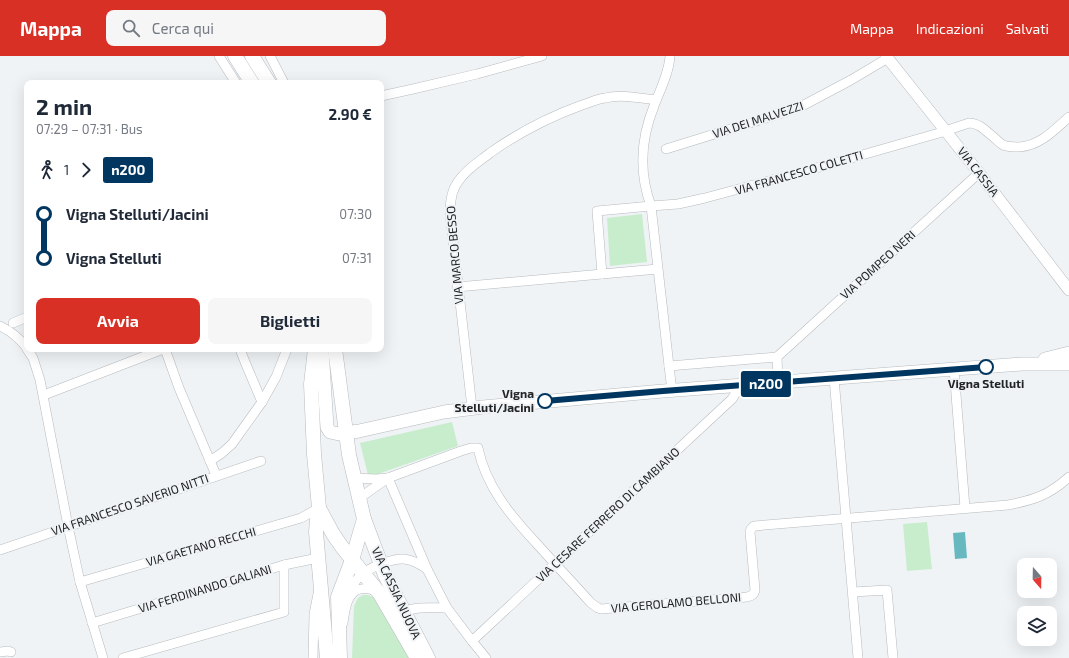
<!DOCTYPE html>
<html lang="it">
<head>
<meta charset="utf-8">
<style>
	:root { --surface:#fff; --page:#f6f6f7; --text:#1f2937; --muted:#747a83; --accent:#d93025 }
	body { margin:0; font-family:"Exo 2",sans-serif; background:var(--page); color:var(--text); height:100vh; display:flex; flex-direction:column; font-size:15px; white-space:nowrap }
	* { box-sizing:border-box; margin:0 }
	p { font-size:13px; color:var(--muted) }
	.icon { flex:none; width:22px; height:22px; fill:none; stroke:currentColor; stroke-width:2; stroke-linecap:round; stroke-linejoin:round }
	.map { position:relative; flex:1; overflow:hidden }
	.drawer { position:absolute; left:24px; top:24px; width:360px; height:272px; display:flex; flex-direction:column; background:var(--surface); border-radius:8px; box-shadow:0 4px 16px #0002 }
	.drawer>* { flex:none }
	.badge { padding:0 8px; border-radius:3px; font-size:14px; line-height:26px }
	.needle { width:26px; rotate:160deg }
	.fabs { position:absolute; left:1017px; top:502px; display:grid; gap:8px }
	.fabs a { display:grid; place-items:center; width:40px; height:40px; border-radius:8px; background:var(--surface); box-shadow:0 4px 16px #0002; font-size:20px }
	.map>.badge { position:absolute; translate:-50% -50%; box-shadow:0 0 0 2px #fff }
	.legs { display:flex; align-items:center; gap:6px; height:44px; padding:0 12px; font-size:13px }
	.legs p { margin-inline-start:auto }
	.summary { display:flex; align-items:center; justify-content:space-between; height:68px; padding:0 12px }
	h1 { font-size:22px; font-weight:700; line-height:30px }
	.button { display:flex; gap:8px; margin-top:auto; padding:8px 12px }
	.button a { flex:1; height:46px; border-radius:8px; background:var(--accent); color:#fff; font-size:16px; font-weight:700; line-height:46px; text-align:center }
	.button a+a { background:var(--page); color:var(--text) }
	ul { padding:0 12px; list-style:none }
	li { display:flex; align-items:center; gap:14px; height:44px; font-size:15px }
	li i { display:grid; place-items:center; width:6px; height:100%; margin:0 5px; background:currentColor }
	li i::after { content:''; width:10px; height:10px; margin:-5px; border:3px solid; border-radius:50%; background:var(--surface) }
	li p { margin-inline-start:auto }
	li:first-child i { background:linear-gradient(#0000 50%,currentColor 0) }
	li:last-child i { background:linear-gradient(currentColor 50%,#0000 0) }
	header { display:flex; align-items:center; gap:24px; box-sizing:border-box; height:56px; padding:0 20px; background:var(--accent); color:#fff }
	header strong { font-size:19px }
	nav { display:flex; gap:22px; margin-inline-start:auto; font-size:14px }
	.search { width:280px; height:36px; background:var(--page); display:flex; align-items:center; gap:10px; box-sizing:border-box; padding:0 14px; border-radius:8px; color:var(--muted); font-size:15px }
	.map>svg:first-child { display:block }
	.green { fill:#c8edcd }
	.water { fill:#68b9bf }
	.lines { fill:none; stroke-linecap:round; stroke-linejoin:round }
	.minor-casing { stroke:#b7bbbd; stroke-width:10 }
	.tertiary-casing { stroke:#b7bbbd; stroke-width:12 }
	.secondary-casing { stroke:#b7bbbd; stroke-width:14 }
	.primary-casing { stroke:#b7bbbd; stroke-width:15 }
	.minor { stroke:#fff; stroke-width:9 }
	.tertiary { stroke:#fff; stroke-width:11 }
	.secondary { stroke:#fff; stroke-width:13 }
	.primary { stroke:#fff; stroke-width:14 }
	.line-1-casing { stroke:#fff; stroke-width:9 }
	.line-1 { stroke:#00365f; stroke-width:6 }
	.stop-1-dot { fill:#fff; stroke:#00365f; stroke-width:2 }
	.labels { text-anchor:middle; stroke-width:4; stroke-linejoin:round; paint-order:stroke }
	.street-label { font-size:12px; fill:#222324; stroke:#eff3f6 }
	.stop-label { font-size:12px; font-weight:bold; fill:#222324; stroke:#eff3f6 }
</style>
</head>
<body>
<header>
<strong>Mappa</strong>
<div class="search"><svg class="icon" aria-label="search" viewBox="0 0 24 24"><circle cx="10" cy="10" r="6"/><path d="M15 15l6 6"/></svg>Cerca qui</div>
<nav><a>Mappa</a><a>Indicazioni</a><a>Salvati</a></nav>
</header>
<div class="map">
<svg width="1069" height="602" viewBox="0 0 1069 602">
	<rect width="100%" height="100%" fill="#eff3f6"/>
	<!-- green -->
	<g class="green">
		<polygon points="642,158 647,206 610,210 607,162"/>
		<polygon points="452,366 458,390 378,418 368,419 360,387"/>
		<polygon points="927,466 932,513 907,515 903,468"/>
		<polygon points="363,539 368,539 373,541 408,598 408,602 352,602 354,550 358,542"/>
	</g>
	<!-- water -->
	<polygon class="water" points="965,476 967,502 955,503 953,477"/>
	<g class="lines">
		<defs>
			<g id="minor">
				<polyline points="219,0 236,27"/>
				<polyline points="270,0 284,27"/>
				<path d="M 670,0 C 669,17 660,34 654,50 C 641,82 639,117 651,150 L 678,148 L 705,142 L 820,111 L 939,77 L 969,67 C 978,67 984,73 991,79 C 995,82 998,86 1003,89 C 1008,91 1014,91 1019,91 C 1040,90 1054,74 1069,61"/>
				<polyline points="381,40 413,33 477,18 542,0"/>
				<polyline points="666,93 779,58 802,50 851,24 888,2"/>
				<polyline points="658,213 602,218 597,155 651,150 669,310"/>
				<polyline points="457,231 602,218"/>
				<polyline points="13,267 27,261"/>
				<path d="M 0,270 C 11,275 20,283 27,292"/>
				<polyline points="27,293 33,302 40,324 68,470 80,526 103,602"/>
				<polyline points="165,293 179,332 216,419"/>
				<polyline points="240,293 245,306 262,346"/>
				<polyline points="777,301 979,117"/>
				<polyline points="777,301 778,327"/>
				<polyline points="954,313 965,452"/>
				<polyline points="834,322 858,602"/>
				<polyline points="672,335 669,310 777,301"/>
				<polyline points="44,339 163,293"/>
				<path d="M 472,352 L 450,157 C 450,145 452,132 460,123 C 468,112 480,105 490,97 C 518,77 549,61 582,49 C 589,47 597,43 605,42 C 622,38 639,42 656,44"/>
				<polyline points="210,405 222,397 232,388 262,346 276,321 287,293"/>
				<path d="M 354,422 L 376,423 L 388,422 L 461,395 L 471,392 L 478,392 C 486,431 511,460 537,488 C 555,508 573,527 591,547 L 598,552 L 601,553 L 747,541 C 751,540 754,539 755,534 L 750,476 L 751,473 L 754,470 L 1008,449 C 1034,444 1049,439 1069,421"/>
				<polyline points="388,422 427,513 447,552 472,585 486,602"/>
				<polyline points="358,443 388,422"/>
				<polyline points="0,494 261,405"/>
				<polyline points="80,526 301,462 319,452"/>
				<polyline points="853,536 887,534 893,602"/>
				<path d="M 350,540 C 351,533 354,526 359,521 C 367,512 393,502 404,503 C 413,504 420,508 427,513"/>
				<path d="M 403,556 C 417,550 432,552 447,552"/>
				<polyline points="92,567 284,509 318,502"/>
				<path d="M 343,567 C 344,559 346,545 351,539 C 357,531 369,531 377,536"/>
				<polyline points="472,585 732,343 737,335 739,330"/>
				<polyline points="0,596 8,595 11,596"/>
				<polyline points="123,602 284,556 284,509"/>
				<polyline points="313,602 314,558 318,538"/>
			</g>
			<polyline id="tertiary" points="886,0 979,117 1069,234"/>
			<g id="secondary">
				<polyline points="322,293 327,371 330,376 339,378 359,375 444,356 483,351 663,335 1022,308 1069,308"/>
				<polyline points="1045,303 1069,297"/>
			</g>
			<g id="primary">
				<polyline points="235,0 252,27"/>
				<polyline points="252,0 269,27"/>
				<polyline points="315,293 311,328 314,398 319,452 317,464 316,476 327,602"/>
				<polyline points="335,293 349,399 364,463 385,519 428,602"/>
				<polyline points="319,452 333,478 342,491 380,538 417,602"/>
				<polyline points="340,602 338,541 352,504 364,463"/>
			</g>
		</defs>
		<!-- minor casing -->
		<use href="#minor" class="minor-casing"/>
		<!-- tertiary casing -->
		<use href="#tertiary" class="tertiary-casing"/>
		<!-- secondary casing -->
		<use href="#secondary" class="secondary-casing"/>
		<!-- primary casing -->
		<use href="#primary" class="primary-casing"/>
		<!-- minor -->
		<use href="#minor" class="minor"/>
		<!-- tertiary -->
		<use href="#tertiary" class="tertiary"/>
		<!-- secondary -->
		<use href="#secondary" class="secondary"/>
		<!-- primary -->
		<use href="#primary" class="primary"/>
	</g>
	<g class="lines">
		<defs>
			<polyline id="line-1" points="545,345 663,335 986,311"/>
		</defs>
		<!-- line-1 casing -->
		<use href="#line-1" class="line-1-casing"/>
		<!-- line-1 -->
		<use href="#line-1" class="line-1"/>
	</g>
	<!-- markers -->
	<g class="stop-1-dot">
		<circle cx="986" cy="311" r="7"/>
		<circle cx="545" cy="345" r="7"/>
	</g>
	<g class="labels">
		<!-- street labels -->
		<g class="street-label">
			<text transform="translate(758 64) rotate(-18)" y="4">VIA DEI MALVEZZI</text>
			<text transform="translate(978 116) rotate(52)" y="4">VIA CASSIA</text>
			<text transform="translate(799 117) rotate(-16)" y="4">VIA FRANCESCO COLETTI</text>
			<text transform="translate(455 199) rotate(-95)" y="4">VIA MARCO BESSO</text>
			<text transform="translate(878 209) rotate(-42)" y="4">VIA POMPEO NERI</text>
			<text transform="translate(130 449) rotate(-19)" y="4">VIA FRANCESCO SAVERIO NITTI</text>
			<text transform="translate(608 459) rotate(-43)" y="4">VIA CESARE FERRERO DI CAMBIANO</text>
			<text transform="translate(201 491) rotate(-16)" y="4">VIA GAETANO RECCHI</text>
			<text transform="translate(205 533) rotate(-17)" y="4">VIA FERDINANDO GALIANI</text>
			<text transform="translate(396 537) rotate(65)" y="4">VIA CASSIA NUOVA</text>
			<text transform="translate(676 547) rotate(-5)" y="4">VIA GEROLAMO BELLONI</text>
		</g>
		<!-- stop labels -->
		<g class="stop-label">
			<text x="986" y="332">Vigna Stelluti</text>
			<text x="534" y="342" text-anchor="end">Vigna<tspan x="534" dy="14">Stelluti/Jacini</tspan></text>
		</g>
	</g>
</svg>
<div class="fabs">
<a><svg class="needle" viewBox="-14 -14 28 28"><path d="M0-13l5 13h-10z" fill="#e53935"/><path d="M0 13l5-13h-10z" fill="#747a83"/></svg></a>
<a><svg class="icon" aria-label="layers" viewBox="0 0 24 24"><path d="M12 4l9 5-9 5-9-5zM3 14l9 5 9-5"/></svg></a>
</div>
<b class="badge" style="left:766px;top:328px;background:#00365f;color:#fff">n200</b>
<section class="drawer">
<div class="summary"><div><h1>2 min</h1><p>07:29 – 07:31 · Bus</p></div><b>2.90 €</b></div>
<div class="legs"><svg class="icon" aria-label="walk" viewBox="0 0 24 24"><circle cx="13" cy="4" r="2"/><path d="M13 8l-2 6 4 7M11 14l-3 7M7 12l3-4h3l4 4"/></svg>1<svg class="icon" aria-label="forward" viewBox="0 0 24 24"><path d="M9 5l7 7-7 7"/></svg><b class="badge" style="background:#00365f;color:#fff">n200</b></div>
<ul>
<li><i style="color:#00365f"></i><b>Vigna Stelluti/Jacini</b><p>07:30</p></li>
<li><i style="color:#00365f"></i><b>Vigna Stelluti</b><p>07:31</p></li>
</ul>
<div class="button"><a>Avvia</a><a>Biglietti</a></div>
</section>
</div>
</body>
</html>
